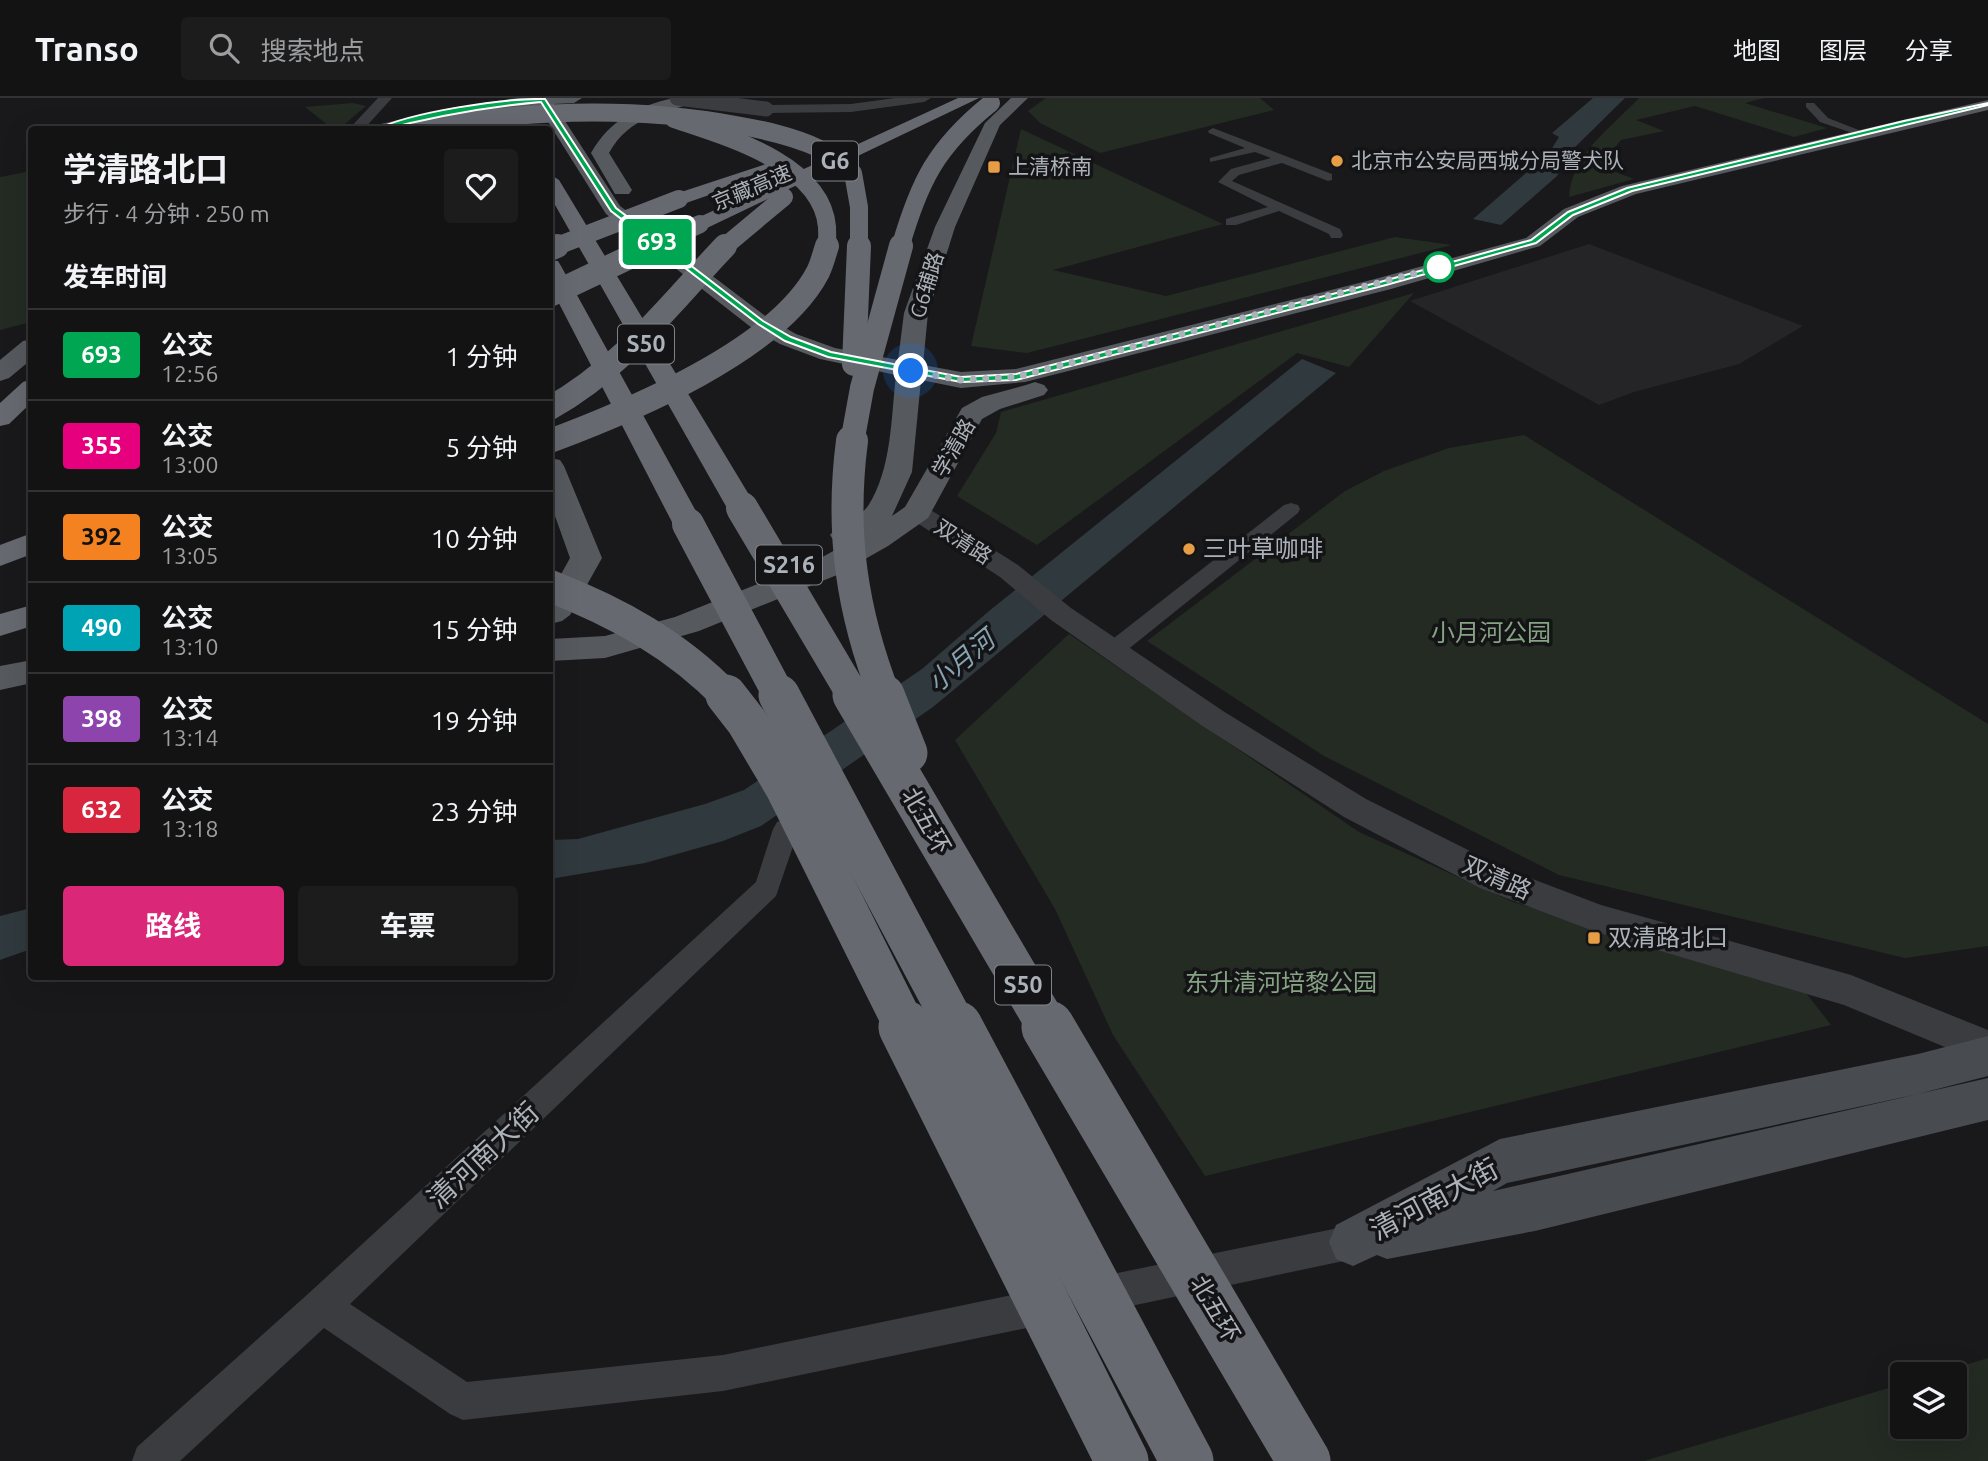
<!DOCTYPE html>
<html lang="zh">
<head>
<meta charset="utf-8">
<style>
	:root { --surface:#131314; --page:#1c1c1d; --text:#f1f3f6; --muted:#9d9ea0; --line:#323234; --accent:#db2777 }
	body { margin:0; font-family:Ubuntu,"Noto Sans SC",sans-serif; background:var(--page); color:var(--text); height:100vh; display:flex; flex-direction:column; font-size:26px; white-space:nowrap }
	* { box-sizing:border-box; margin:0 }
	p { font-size:23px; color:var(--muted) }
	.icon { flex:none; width:38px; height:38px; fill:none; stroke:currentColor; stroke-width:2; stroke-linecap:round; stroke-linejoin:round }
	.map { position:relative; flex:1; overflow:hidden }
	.side { position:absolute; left:28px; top:28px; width:525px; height:854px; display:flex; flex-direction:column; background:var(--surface); border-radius:7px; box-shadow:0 7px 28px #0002,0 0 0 2px var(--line) }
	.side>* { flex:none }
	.badge { padding:0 14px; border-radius:5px; font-size:24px; line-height:46px }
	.tools { position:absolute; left:1890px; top:1264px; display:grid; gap:14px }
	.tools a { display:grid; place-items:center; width:77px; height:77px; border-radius:7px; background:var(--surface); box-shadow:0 7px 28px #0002,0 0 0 2px var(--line); font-size:35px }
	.you { position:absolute; width:35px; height:35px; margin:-18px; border:5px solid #fff; border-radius:50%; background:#1a73e8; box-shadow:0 0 0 10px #1a73e833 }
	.map>.badge { position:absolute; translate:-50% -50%; box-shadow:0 0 0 4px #fff }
	h2 { padding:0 35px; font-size:26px; line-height:63px }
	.round { display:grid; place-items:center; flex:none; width:74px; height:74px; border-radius:7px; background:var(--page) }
	.overview { display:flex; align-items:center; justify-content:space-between; height:119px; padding:0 35px }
	h1 { font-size:33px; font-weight:700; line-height:52px }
	.button { display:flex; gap:14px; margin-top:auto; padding:14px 35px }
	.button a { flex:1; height:80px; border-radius:7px; background:var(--accent); color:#fff; font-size:28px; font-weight:700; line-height:80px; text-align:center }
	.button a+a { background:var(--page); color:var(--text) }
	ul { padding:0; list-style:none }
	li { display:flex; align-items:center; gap:21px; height:91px; padding:0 35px; border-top:2px solid var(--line) }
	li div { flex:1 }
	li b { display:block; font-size:26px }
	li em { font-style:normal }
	li .badge { min-width:77px; font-weight:700; text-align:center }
	header { display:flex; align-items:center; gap:42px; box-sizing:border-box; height:98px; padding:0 35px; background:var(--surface); border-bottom:2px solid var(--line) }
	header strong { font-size:33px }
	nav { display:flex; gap:38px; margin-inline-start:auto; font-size:24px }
	.search { width:490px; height:63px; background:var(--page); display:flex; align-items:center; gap:18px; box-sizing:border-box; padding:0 24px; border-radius:7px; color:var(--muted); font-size:26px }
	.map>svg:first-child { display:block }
	.built { fill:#252528 }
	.green { fill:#232b23 }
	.water { fill:#2f393e }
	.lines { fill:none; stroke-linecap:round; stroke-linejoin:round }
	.minor { fill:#3a3c40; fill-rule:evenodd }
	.tertiary { fill:#3a3c40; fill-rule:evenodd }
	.secondary { fill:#484b4f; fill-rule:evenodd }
	.primary { fill:#56595e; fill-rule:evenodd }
	.motorway { fill:#666a70; fill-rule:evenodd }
	.tertiary-bridge { stroke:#3a3c40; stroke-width:15 }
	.motorway-bridge-far4 { stroke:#666a70; stroke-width:18 }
	.motorway-bridge-far3 { stroke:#666a70; stroke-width:24 }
	.motorway-bridge-far2 { stroke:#666a70; stroke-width:32 }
	.motorway-bridge-far1 { stroke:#666a70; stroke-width:41 }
	.motorway-bridge { stroke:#666a70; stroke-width:53 }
	.line { fill:#00a651; stroke:#fff; stroke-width:2 }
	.walk { stroke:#acb2ba; stroke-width:7; stroke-dasharray:0 12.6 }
	.poi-dot { fill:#e79d45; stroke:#141416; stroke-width:2.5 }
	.stop-dot { fill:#fff; stroke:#00a651; stroke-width:3.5 }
	.labels { text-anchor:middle; stroke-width:7; stroke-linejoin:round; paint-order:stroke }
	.far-poi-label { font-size:21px; fill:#acb2ba; stroke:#141416; text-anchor:start }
	.far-street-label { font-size:21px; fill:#acb2ba; stroke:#141416 }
	.shield { fill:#141416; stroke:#7e8389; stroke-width:2 }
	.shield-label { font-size:23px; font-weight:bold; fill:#acb2ba }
	.poi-label { font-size:24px; fill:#acb2ba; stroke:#141416; text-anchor:start }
	.park-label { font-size:24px; fill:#86a384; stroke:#141416 }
	.street-label { font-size:24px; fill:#acb2ba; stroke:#141416 }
	.water-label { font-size:26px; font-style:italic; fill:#86a3b2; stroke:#141416 }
	.near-street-label { font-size:28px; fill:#acb2ba; stroke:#141416 }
</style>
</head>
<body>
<header>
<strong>Transo</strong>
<div class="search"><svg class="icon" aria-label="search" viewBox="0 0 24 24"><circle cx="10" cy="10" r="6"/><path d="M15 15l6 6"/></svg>搜索地点</div>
<nav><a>地图</a><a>图层</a><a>分享</a></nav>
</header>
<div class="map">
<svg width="1988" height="1363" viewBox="0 0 1988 1363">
	<rect width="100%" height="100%" fill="#19191b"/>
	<!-- built -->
	<polygon class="built" points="1589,146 1803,228 1739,266 1634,294 1599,307 1410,203"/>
	<!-- green -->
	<g class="green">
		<polygon points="1046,0 1260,0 1274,12 1100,55 1040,25 1028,13"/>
		<path d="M 1639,0 L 1764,0 L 1745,5 L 1827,30 L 1794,39 L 1695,8 L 1636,22 L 1664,33 L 1621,42 L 1600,68 L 1634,81 L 1569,99 C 1572,55 1611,30 1639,0 Z"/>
		<polygon points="353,5 366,8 339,31 333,31 305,9"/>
		<polygon points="1021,31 1223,126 1053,172 1166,198 1395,139 1452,147 1027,255 971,248"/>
		<polygon points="31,73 31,224 0,232 0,79"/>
		<polygon points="1414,195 1349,269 1297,255 1037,447 957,398 996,335 1001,314"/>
		<polygon points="1524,337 1988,626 1988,848 1905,860 1559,777 1324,658 1147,543 1345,393 1384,373 1449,350"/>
		<polygon points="1069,536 1359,734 1513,804 1803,891 1831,927 1205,1078 1113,937 1055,811 955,642"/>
		<polygon points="1988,1260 1988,1363 1644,1363 1902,1286 1902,1328 1955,1328 1955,1276 1936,1276"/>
	</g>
	<!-- water -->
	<g class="water">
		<polygon points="1593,0 1625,0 1567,57 1557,78 1501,127 1473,121 1549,55 1559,39 1552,35"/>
		<polygon points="1302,261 1336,275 933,609 761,728 723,743 645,765 550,781 550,742 578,741 705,706 744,692 922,571 989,513"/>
		<polygon points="31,810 31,851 0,862 0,818"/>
	</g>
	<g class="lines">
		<!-- minor -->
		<g class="minor">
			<polygon points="1806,5 1814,5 1828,20 1869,36 1864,39 1820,24 1806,9"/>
			<polygon points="1213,30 1332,76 1332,82 1328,83 1282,65 1239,77 1232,83 1340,131 1343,137 1341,140 1331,140 1329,136 1279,113 1236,127 1226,127 1226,121 1268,109 1218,84 1231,71 1271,60 1255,54 1210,64 1210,60 1245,50 1209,35 1208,33"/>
			<polygon points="1291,405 1298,407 1300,411 1298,415 1121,557 1105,557 1102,552 1105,547 1284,407"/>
			<polygon points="786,721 795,724 799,731 776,798 350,1206 467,1284 723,1257 1051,1189 1064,1194 1069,1207 1064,1220 1051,1225 723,1293 463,1322 450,1316 324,1230 180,1363 132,1363 137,1349 309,1195 756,784 773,731 777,724"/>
			<polygon points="1353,1127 1365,1132 1370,1144 1365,1156 1353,1161 1093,1216 1081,1210 1075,1198 1081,1186 1093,1180"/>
		</g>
		<!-- tertiary -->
		<g class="tertiary">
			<polygon points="378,0 392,0 363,32 348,32"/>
			<polygon points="895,0 931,0 924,4 851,14 766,15 759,11 766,7 851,6"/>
			<polygon points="917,407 926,409 1018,467 1071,510 1223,613 1366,701 1504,770 1601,807 1851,877 1988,932 1988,967 1844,907 1596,834 1480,790 1344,719 1201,627 1051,522 1000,479 908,419 905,414 908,409"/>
		</g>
		<!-- secondary -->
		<polygon class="secondary" points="1988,938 1988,978 1918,996 1507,1085 1493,1093 1988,980 1988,1022 1535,1133 1387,1161 1377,1157 1353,1168 1336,1161 1329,1144 1336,1127 1500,1041 1918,956"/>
		<!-- primary -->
		<g class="primary">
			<path d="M 517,0 L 582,0 L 574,5 L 554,6 L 620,108 L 768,220 L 796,236 L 835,250 L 898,262 L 904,215 L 935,129 L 985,25 L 1011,0 L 1028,0 L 1000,27 L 955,129 L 928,215 L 923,267 L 961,274 L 1016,271 L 1375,181 L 1526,140 L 1564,111 L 1622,88 L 1988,2 L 1988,12 L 1636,96 L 1578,119 L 1540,148 L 1391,191 L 1025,284 L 961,290 L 921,282 L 912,374 L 892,418 L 905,409 L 962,310 L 982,299 L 1026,287 L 1035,284 L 1044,287 L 1048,292 L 1044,297 L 1000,311 L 982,321 L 928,420 L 888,448 L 837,477 L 699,533 L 605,560 L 550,563 L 550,541 L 605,538 L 675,519 L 815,463 L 848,445 L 834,443 L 830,437 C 839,424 859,421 868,408 C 892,371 891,319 896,277 L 820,261 L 780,246 L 752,230 L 606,116 L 538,8 L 475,15 L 399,32 L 370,32 L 372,28 L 451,10 Z"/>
			<path d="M 674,0 L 706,0 L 704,3 C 666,13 629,18 609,55 L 632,92 L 629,96 L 615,96 L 591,55 C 610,22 637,8 674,0 Z"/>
			<polygon points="32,241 32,261 9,280 0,283 0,262 23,243"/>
			<polygon points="550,360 560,362 564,368 602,460 570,517 562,523 550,526 550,496 570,460 550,404"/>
			<polygon points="32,562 32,585 0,592 0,568"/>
		</g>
		<!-- motorway -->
		<g class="motorway">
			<polygon points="958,0 979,0 707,130 693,130 690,126 693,122"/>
			<polygon points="775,63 781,64 784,68 781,72 686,105 679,107 669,101 672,97"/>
			<polygon points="550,76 559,82 757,410 752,416 742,419 732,416 727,410 550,98"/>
			<polygon points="550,162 558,163 561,168 703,426 699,432 688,435 677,432 673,426 550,188"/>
			<polygon points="32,281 32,304 9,326 0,328 0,305 23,284"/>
			<polygon points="32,435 32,456 0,468 0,447"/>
			<polygon points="32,507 32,528 0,538 0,516"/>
		</g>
		<!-- tertiary-bridge -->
		<polyline class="tertiary-bridge" points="677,0 766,11"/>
		<!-- motorway-bridge-far4 -->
		<g class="motorway-bridge-far4">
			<path d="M 674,21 C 724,38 822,65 827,129 C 827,136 828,143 826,150"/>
			<path d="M 407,32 C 514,13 628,7 736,27 C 764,32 793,38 818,50 C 830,56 842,67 853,75 L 859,109 L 859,150"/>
			<polyline points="552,150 679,101"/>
			<polyline points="649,150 700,126"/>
			<polyline points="723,150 784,99"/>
			<path d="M 900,150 C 919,84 936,49 991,5"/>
		</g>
		<!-- motorway-bridge-far3 -->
		<g class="motorway-bridge-far3">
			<polyline points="550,151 557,148"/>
			<polyline points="550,197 653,148"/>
			<polyline points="854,266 859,148"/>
			<path d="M 550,310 C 622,270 669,207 725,148"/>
			<path d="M 550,343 C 630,313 777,253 818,174 C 822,166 824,157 827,148"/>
			<polyline points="852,345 862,290 901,148"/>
		</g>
		<!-- motorway-bridge-far2 -->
		<g class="motorway-bridge-far2">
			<path d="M 852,343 C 840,435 852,514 885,599"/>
			<polyline points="742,410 854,599"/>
			<polyline points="688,426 780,599"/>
			<path d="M 550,488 C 617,514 677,547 727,599"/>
		</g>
		<!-- motorway-bridge-far1 -->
		<g class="motorway-bridge-far1">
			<polyline points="726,597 747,624 786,690 906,931"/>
			<polyline points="779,597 957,931"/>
			<polyline points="853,597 1049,931"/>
			<polyline points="884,597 907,655"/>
		</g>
		<!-- motorway-bridge -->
		<g class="motorway-bridge">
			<polyline points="905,929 1122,1363"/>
			<polyline points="956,929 1187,1363"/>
			<polyline points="1048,929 1304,1363"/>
		</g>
	</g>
	<!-- line -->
	<path class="line" d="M 545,1 L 616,110 L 763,223 L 791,239 L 831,254 L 961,279 L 1016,276 L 1380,184 L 1531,142 L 1568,114 L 1627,90 L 1904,23 L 1988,5 L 1988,7 L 1632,93 L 1573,117 L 1536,145 L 1386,187 L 1016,282 L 961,284 L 828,259 L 785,243 L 758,226 L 611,113 L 541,4 C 485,9 432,19 378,33 L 375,32 C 410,14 505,0 545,1 Z"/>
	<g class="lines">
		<!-- walk -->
		<polyline class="walk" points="911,273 961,282 1016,279 1439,169"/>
	</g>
	<!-- markers -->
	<g class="poi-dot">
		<circle cx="1337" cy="63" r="7"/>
		<rect x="987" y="62" width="14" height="14" rx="3.5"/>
		<circle cx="1189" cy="451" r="7"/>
		<rect x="1587" y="833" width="14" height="14" rx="3.5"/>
	</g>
	<circle class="stop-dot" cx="1439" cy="169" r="14"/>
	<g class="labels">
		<!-- far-poi labels -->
		<g class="far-poi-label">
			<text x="1351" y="70">北京市公安局西城分局警犬队</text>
			<text x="1008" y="76">上清桥南</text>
		</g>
		<!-- far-street labels -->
		<g class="far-street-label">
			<text transform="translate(752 90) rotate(-23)" y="7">京藏高速</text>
			<text transform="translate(927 187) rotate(-73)" y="7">G6辅路</text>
			<text transform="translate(954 350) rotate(-60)" y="7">学清路</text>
			<text transform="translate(963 444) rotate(33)" y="7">双清路</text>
		</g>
		<!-- shield labels -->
		<g class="shield">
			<rect x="812" y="43.5" width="46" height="39" rx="5"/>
			<rect x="618" y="226.5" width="56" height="39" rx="5"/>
			<rect x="756" y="447.5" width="66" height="39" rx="5"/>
			<rect x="995" y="867.5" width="56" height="39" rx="5"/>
		</g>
		<g class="shield-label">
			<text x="835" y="71">G6</text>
			<text x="646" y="254">S50</text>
			<text x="789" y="475">S216</text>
			<text x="1023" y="895">S50</text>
		</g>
		<!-- poi labels -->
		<g class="poi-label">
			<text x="1203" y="459">三叶草咖啡</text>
			<text x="1608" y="848">双清路北口</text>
		</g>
		<!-- park labels -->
		<g class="park-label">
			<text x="1491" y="543">小月河公园</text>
			<text x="1281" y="893">东升清河培黎公园</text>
		</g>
		<!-- street labels -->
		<g class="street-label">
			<text transform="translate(926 723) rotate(60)" y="8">北五环</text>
			<text transform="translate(1497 780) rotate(24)" y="8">双清路</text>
			<text transform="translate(1215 1211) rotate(59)" y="8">北五环</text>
		</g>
		<!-- water labels -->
		<g class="water-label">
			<text transform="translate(961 563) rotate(-40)" y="9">小月河</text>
		</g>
		<!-- near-street labels -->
		<g class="near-street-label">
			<text transform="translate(483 1057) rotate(-43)" y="10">清河南大街</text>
			<text transform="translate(1434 1101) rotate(-28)" y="10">清河南大街</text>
		</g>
	</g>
</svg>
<div class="tools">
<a><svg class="icon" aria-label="layers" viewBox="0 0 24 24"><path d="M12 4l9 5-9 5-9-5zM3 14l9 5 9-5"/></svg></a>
</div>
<div class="you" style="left:911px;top:273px"></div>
<b class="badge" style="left:657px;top:144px;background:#00a651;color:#fff">693</b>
<section class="side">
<div class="overview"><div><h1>学清路北口</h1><p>步行 · 4 分钟 · 250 m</p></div><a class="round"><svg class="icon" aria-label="heart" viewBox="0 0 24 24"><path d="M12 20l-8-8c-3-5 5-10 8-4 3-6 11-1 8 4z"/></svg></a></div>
<h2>发车时间</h2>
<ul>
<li><span class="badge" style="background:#00a651;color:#fff">693</span><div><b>公交</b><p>12:56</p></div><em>1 分钟</em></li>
<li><span class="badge" style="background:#e6007e;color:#fff">355</span><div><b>公交</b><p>13:00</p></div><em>5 分钟</em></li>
<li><span class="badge" style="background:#f58220;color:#111">392</span><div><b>公交</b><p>13:05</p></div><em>10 分钟</em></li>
<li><span class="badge" style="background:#00a3b4;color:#fff">490</span><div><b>公交</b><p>13:10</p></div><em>15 分钟</em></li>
<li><span class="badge" style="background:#8e44ad;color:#fff">398</span><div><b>公交</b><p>13:14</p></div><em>19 分钟</em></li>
<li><span class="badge" style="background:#d7263d;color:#fff">632</span><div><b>公交</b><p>13:18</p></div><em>23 分钟</em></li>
</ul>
<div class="button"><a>路线</a><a>车票</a></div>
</section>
</div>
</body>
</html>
